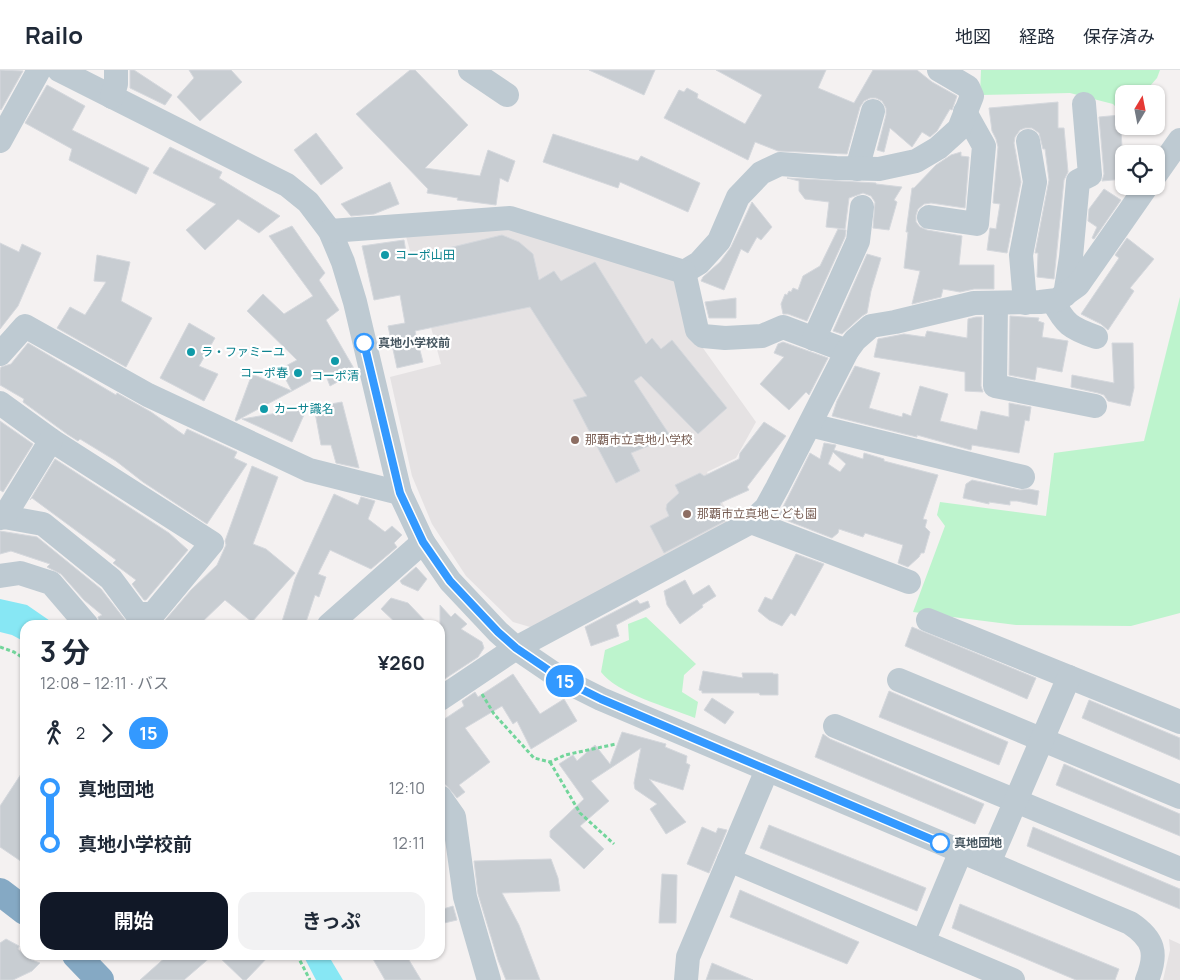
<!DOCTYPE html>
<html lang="ja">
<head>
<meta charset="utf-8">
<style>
	:root { --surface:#fff; --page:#f2f2f3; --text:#1f2937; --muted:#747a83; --line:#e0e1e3; --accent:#111827 }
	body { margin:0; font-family:Manrope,"Noto Sans JP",sans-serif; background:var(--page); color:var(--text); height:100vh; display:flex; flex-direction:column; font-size:19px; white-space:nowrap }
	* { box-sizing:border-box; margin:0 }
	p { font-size:16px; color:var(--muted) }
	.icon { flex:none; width:28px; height:28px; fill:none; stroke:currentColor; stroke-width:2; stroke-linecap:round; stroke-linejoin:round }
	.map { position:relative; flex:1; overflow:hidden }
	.details { position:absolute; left:20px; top:550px; width:425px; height:340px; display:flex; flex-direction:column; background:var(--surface); border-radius:15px; box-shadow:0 1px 4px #0004 }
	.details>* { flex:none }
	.badge { padding:0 10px; border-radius:16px; font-size:18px; line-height:32px }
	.needle { width:32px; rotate:10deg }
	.tools { position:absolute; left:1115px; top:15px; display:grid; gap:10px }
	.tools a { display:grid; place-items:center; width:50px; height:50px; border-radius:10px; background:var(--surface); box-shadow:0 1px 4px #0004; font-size:25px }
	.map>.badge { position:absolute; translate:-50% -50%; box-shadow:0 0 0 2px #fff }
	.legs { display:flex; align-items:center; gap:8px; height:55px; padding:0 20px; font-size:16px }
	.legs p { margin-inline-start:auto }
	.summary { display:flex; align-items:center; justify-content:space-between; height:85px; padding:0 20px }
	h1 { font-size:28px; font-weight:700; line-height:38px }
	.cta { display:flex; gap:10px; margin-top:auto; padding:10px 20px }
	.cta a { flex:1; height:58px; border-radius:15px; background:var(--accent); color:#fff; font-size:20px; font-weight:700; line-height:58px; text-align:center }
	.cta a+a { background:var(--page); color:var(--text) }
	ul { padding:0 20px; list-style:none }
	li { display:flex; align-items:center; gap:18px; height:55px; font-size:19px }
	li i { display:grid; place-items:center; width:8px; height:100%; margin:0 6px; background:currentColor }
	li i::after { content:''; width:12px; height:12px; margin:-6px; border:4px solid; border-radius:50%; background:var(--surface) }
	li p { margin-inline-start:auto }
	li:first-child i { background:linear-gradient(#0000 50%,currentColor 0) }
	li:last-child i { background:linear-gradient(currentColor 50%,#0000 0) }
	header { display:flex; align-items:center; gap:30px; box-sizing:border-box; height:70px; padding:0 25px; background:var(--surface); border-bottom:1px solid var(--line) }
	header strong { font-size:24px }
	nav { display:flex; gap:28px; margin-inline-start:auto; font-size:18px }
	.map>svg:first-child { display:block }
	.education { fill:#e5e2e3 }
	.green { fill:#bdf4cd }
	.water { fill:#87e7f4 }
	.building { fill:#c8cdd2; stroke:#d5d8dd; fill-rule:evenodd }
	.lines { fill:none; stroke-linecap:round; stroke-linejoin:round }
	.path { stroke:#72d59b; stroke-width:3; stroke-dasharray:4 2.5; stroke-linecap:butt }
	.minor { stroke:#becad2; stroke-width:24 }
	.highway { stroke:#85a9c4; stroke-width:28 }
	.line-1-casing { stroke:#fff; stroke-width:11 }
	.line-1 { stroke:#39f; stroke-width:8 }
	.culture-dot { fill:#0f9aa8; stroke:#fff; stroke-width:2 }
	.stop-1-dot { fill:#fff; stroke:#39f; stroke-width:2.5 }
	.education-dot { fill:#8d6e63; stroke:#fff; stroke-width:2 }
	.labels { text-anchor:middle; stroke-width:4.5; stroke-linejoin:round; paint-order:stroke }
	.culture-label { font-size:12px; fill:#0d838f; stroke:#fff; text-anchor:start }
	.stop-label { font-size:12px; font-weight:bold; fill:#475761; stroke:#fff; text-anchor:start }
	.education-label { font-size:12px; fill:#785e54; stroke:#fff; text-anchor:start }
</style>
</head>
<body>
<header>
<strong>Railo</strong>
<nav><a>地図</a><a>経路</a><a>保存済み</a></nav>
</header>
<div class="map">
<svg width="1180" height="910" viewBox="0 0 1180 910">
	<rect width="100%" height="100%" fill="#f4f1f1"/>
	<!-- education -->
	<g class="education">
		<polygon points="508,155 683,212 695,267 756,352 736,388 707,402 732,452 537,559 513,552 466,506 432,454 412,406 390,307 441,294 404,159"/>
		<polygon points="1169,869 1180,874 1180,910 1163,910 1170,880"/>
	</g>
	<!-- green -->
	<g class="green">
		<polygon points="981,0 1160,0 1157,8 1143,24 1124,24 1124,45 1113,34 1070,23 980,25"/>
		<polygon points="1180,227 1180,543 1131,556 1016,555 913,542 945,456 937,445 940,432 1046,446 1054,383 1144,371"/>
		<path d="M 646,547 L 696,594 L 684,605 L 682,622 L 698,632 L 695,648 C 670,638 616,623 601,602 L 605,580 L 629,570 L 628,554 Z"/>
	</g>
	<!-- water -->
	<g class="water">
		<polygon points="0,529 27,535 56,555 25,555 25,572 12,565 0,562"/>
		<polygon points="303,885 328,885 343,910 316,910"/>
	</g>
	<!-- building -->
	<g class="building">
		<polygon points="0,0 23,1 1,40 0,39"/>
		<polygon points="130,0 134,0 172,25 165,35 130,18"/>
		<polygon points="189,0 231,0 242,12 200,51 177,27 194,8"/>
		<polygon points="410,0 415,0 468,55 425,98 480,106 488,80 515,91 508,112 500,108 496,135 457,130 458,128 427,123 428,119 356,44"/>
		<polygon points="589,0 655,0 644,25"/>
		<polygon points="716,0 826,0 818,18 854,33 873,0 917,0 932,12 957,26 952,40 950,39 937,61 930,67 922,62 912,77 890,58 884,82 877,80 886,45 886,38 882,31 876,28 870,28 864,31 860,37 847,84 778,81 755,72 748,90 664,48 679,20 684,22 687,18 698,24 697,28 745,54 762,25"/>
		<polygon points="47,15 85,36 72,60 149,98 136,124 69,90 72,79 25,53"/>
		<polygon points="1058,32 1058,58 1064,58 1068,102 1064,110 1054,209 1037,207 1038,183 1035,183 1049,110 1045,79 1043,79 1039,63 1032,58 1025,58 1020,60 1015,67 1014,73 1021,112 1007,183 987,180 990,158 996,159 1000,134 993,133 998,77 996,69 992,61 989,38"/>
		<polygon points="1120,45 1124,109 1102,111 1104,104 1099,47"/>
		<polygon points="316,63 343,98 321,115 294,80"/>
		<polygon points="553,64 638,91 641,86 700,113 688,142 620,112 618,118 543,92"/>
		<polygon points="170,77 222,102 219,108 280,146 259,163 238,149 205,180 186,160 216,134 153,103"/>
		<polygon points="961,82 961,86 969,87 965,138 931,133 924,134 918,139 916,145 916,152 920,157 927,160 962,166 959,195 994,195 994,219 974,219 960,222 943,219 941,227 912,234 920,201 904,198 908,162 906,162 912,118 914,118 936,95 951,85"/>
		<polygon points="787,108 876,113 876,114 902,117 894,130 897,132 889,160 873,158 875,132 871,126 863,123 849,128 845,159 826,157 829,132 805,129 799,121 799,111"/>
		<polygon points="390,112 399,134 374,144 351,146 341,134"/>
		<polygon points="1104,119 1121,130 1094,169 1092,168 1097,157 1088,151 1089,139"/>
		<polygon points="752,132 772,157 761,170 757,167 748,183 741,179 724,220 701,211 703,207 720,192 731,177"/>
		<polygon points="292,156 325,203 319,210 339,240 326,250 356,302 330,316 325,303 292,321 280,299 297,290 247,241 263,224 284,244 313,226 269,166"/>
		<polygon points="838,159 846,160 845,167 807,251 788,244 783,244 781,234 785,224 787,225 789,221 791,222 793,218 798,220 803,206 820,196"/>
		<polygon points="502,165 519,172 533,184 539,210 554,201 561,211 595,192 646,274 652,268 661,279 672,270 727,338 698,364 641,306 634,311 671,367 631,383 640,401 616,413 573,330 587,326 530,237 415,261 423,292 397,298 388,256 405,253 400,225 374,230 362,176 404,170 407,188"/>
		<polygon points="1127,168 1154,189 1130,218 1134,221 1108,260 1101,254 1081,244 1119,188 1115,185"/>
		<polygon points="0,173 19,182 22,174 41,183 18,236 0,259"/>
		<polygon points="867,184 881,188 871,221 867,243 862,246 842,264 833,261"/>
		<polygon points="97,185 130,192 121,231 152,248 126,297 57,258 70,237 85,245 106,212 94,211"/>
		<polygon points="736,228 736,248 709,248 705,232"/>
		<polygon points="1010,246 1039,248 1038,251 1044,253 1042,267 1068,271 1062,302 1037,297 1035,310 1009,305"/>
		<polygon points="976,247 982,247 981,316 983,322 965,321 965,302 874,287 878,269 904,264 925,267 927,261 967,268 968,249"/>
		<polygon points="189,253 215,268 199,296 218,304 204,331 160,308"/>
		<polygon points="783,272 828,288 809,325 806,322 789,340 760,314 784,287 774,283 778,274"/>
		<polygon points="28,273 116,325 117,323 151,342 184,365 187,359 237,382 234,388 247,394 207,454 143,412 116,391 80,369 78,371 67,364 23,332 24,329 0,315 0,300 1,297 11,294"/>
		<polygon points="1112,273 1133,273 1134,318 1130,336 1108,331 1104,325 1098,323 1071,317 1072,305 1114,313"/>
		<polygon points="855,296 880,303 869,338 902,347 903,343 911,346 920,316 948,324 940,351 977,360 981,341 1009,347 1009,333 1031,337 1029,351 1025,350 1019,383 972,375 971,380 917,365 917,367 832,346 837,331"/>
		<polygon points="252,304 292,321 236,351 235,350"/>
		<polygon points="342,332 359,398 336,393 331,375 321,375 314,337"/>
		<polygon points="307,338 292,372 242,349"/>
		<polygon points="0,351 33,374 3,422 0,420"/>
		<polygon points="764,352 786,366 747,417 749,420 720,433 725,451 664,483 650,456 669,446 666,439 667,434 679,423 675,415 700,403 704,406 739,389 740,383"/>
		<path d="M 824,373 L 836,375 L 834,380 L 863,389 L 864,383 L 884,389 L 884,391 L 938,405 L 923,449 L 927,450 L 925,457 L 930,462 L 924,483 L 921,483 L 919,487 L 908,497 L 898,493 L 903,475 L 865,463 L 863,467 L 839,459 L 838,463 L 832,468 L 778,447 L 810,383 L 820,389 ZM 833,382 L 846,394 L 840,402 L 828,394 Z"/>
		<polygon points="55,389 169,463 188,480 146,530 144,530 132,514 136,510 113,493 116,490 32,428 30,430"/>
		<polygon points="252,396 278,407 253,474 266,479 295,503 252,552 225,530 199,555 161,555 191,520 217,495 226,475 225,471"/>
		<polygon points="972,410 1020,420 1029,419 1039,421 1037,435 1017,431 1010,431 1010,435 989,432 989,434 963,428 966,414"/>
		<polygon points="334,424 358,435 361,427 375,431 368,449 385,462 392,456 402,465 394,473 397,477 371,499 330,480 318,504 326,507 319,527 315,525 305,555 281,555 295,509"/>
		<polygon points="0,461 37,467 101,519 129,555 100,555 98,547 102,545 84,530 61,504 47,497 50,494 11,481 0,484"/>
		<polygon points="796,484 824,494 795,546 791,543 782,556 769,550 758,541 765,527 772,530"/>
		<polygon points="416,497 427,509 418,521 402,514 400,511"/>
		<polygon points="685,510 693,525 709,515 716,526 702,535 703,537 680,554 667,535 664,521"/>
		<polygon points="391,528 408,533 429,555 398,555 381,539"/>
		<polygon points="637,530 640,534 648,531 650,537 616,555 619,566 591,576 585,557"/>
		<polygon points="440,535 451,547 455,543 467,554 461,559 482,572 484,578 478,587 440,612"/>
		<polygon points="912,557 1036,608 1027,629 905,576"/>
		<polygon points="703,601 743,608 742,603 773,603 773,604 778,604 778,625 760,625 759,623 702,623 702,621 699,620"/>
		<polygon points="513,604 540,644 564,629 577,651 531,679 517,651 513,654 502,636 465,658 490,692 459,715 465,722 457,728 446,715 440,713 440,652 464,636 462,631 475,622 478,627"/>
		<polygon points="889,621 1008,672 999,695 879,647"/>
		<polygon points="712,628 734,642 725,654 704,640"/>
		<polygon points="1089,630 1180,668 1180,690 1082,648"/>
		<polygon points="622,662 666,674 665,677 687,686 686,693 690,695 683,720 649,709 686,752 666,764 650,739 657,734 635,719 634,713 641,678 591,711 609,731 580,756 604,779 584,799 550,767 550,761 584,729 559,694 573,685 577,691 595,675 610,694"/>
		<polygon points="823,664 830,669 984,734 975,754 815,687"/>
		<polygon points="1064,694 1180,744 1180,766 1056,715"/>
		<polygon points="25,698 25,794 0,777 0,736"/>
		<polygon points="769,755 926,818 917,841 760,778"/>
		<polygon points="702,757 716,763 718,758 727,760 709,803 687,794"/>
		<polygon points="1033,757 1180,819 1180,839 1027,776"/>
		<polygon points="551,789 558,808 560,821 502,823 519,855 540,910 506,910 498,890 478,824 474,791"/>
		<polygon points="662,804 677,805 676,853 659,853"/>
		<polygon points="740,820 859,872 847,894 730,847"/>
		<polygon points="960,834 1119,899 1115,910 1076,910 952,858"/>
		<polygon points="453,836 457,850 440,854 440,840"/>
		<polygon points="6,869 19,876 18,879 29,889 40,893 32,901 13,910 0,910 0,873"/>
		<polygon points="168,885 213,885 184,910 140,910"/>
		<polygon points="217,885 270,885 246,910 243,910"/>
		<polygon points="381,885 406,885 421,910 385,910 373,889"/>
		<polygon points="712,893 753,910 706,910"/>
	</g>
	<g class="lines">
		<!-- path -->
		<g class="path">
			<polyline points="0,577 14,582 25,589"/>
			<polyline points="482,624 494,644 534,688 550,692 565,685 616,674"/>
			<polyline points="550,692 580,743 614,774"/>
			<polyline points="297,885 310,910"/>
		</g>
		<!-- minor -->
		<g class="minor">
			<path d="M 59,0 L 287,115 L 308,132 L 330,161 L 343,192 L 355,232 L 400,423 L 423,472 L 450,511 L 498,562 L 516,578 L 563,610 L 601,629 L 1130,853 C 1154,869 1158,883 1147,910"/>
			<polyline points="470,0 507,25"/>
			<polyline points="112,27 116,14 116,0"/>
			<polyline points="0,71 39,0"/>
			<polyline points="857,99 873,41"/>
			<polyline points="1156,104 1180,70"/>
			<polyline points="929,147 977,154 984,76 965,42"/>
			<polyline points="330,161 510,148 684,202 699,193 719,171 738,127 761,103 780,94 836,98 879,99 916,91 938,78 959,59 972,26 968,17 939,0"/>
			<polyline points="684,202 697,260 703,266 725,268 762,266 783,257 847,281"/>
			<polyline points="1065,225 1071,187 1078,111 1090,105 1084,34"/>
			<path d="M 1053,231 C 1065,254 1070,258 1096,267"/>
			<polyline points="996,233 995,316 1095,336"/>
			<polyline points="1025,233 1021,185 1035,112 1028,71"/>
			<polyline points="814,269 858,171 862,137"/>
			<polyline points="0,284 25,256 148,325 309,400 400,423"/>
			<polyline points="0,333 51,370 212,473 153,544 137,544 111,509 43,454 4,447 0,448"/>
			<polyline points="810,355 1023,407"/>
			<polyline points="4,447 51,370"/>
			<polyline points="751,452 909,512"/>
			<polyline points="0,506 20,503 51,513 87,555"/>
			<polyline points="928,550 1180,652"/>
			<polyline points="329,555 423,472"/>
			<polyline points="899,610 1180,727"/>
			<polyline points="440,629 516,578 751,452 766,438 777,418 847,281 855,270 871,256 895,252 974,233 1040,232 1057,230 1078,215 1147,116"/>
			<polyline points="835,656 1180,799"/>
			<polyline points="440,727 454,747 465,827 489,910"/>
			<polyline points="729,790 1013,910"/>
			<polyline points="989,793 1069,607"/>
			<polyline points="923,872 961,781"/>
			<polyline points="686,910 688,887 767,700"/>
		</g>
		<!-- highway -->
		<g class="highway">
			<polyline points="0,822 25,841"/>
			<polyline points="76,885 100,910"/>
		</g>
	</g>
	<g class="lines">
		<defs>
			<polyline id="line-1" points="364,273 400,423 423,472 450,511 498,562 516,578 563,610 601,629 940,773"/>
		</defs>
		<!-- line-1 casing -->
		<use href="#line-1" class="line-1-casing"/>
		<!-- line-1 -->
		<use href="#line-1" class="line-1"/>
	</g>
	<!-- markers -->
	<g class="culture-dot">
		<circle cx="385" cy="185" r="5"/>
		<circle cx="191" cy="282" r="5"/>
		<circle cx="335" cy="291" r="5"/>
		<circle cx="298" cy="303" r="5"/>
		<circle cx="264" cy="339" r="5"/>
	</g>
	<g class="stop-1-dot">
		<circle cx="364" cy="273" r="9"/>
		<circle cx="940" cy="773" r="9"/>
	</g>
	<g class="education-dot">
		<circle cx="575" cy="370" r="5"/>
		<circle cx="687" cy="444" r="5"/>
	</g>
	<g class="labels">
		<!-- culture labels -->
		<g class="culture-label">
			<text x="395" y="189">コーポ山田</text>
			<text x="201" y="286">ラ・ファミーユ</text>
			<text x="288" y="307" text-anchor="end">コーポ春</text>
			<text x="335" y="310" text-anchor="middle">コーポ清</text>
			<text x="274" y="343">カーサ識名</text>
		</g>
		<!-- stop labels -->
		<g class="stop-label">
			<text x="378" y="277">真地小学校前</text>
			<text x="954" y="777">真地団地</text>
		</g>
		<!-- education labels -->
		<g class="education-label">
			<text x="585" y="374">那覇市立真地小学校</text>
			<text x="697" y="448">那覇市立真地こども園</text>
		</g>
	</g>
</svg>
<div class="tools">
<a><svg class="needle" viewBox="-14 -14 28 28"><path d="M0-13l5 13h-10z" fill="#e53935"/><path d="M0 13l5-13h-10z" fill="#747a83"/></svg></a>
<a><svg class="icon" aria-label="locate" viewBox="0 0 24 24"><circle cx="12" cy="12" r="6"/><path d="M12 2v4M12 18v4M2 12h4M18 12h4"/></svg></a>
</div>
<b class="badge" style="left:565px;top:611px;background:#39f;color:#fff">15</b>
<section class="details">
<div class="summary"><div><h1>3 分</h1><p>12:08 – 12:11 · バス</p></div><b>¥260</b></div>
<div class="legs"><svg class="icon" aria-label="walk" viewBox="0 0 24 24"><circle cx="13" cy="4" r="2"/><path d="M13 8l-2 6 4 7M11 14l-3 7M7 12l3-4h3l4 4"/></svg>2<svg class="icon" aria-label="forward" viewBox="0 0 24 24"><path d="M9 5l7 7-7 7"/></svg><b class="badge" style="background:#39f;color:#fff">15</b></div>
<ul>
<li><i style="color:#39f"></i><b>真地団地</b><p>12:10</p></li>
<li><i style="color:#39f"></i><b>真地小学校前</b><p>12:11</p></li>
</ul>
<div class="cta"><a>開始</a><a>きっぷ</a></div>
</section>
</div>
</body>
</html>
